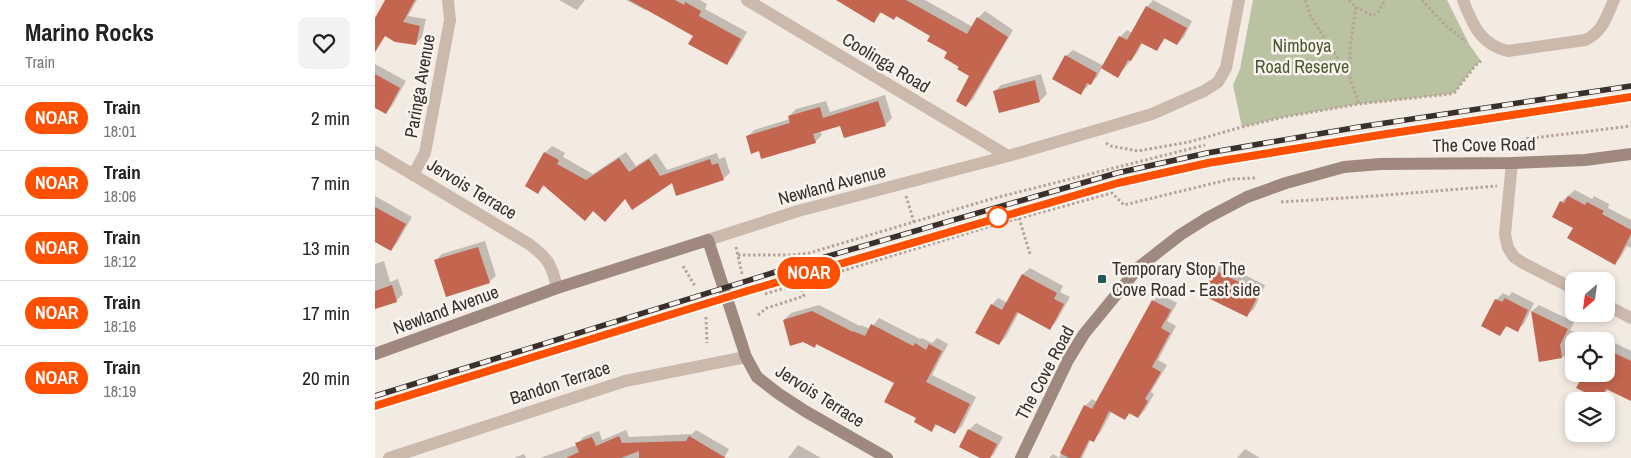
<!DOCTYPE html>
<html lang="en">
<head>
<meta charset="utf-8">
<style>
	:root { --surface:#fff; --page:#f2f2f2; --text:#222; --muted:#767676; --line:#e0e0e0 }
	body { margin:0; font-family:"Archivo Narrow",sans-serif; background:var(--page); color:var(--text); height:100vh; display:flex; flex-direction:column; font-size:19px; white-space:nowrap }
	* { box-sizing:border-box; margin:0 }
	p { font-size:16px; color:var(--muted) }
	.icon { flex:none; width:28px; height:28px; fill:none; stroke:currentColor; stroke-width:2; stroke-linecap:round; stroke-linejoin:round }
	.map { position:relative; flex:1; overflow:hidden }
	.side { display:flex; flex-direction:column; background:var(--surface); width:375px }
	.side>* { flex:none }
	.badge { padding:0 10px; border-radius:16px; font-size:18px; line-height:32px }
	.needle { width:32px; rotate:209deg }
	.tools { position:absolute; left:1190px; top:272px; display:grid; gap:10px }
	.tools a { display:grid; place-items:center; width:50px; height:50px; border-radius:10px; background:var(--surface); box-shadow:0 2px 8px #0003; font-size:25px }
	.map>.badge { position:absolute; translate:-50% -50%; box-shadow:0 0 0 2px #fff }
	.round { display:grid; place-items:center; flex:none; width:52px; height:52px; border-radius:10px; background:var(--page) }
	.head { display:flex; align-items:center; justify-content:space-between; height:85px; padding:0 25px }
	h1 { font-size:24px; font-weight:700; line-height:38px }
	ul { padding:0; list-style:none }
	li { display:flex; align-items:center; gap:15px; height:65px; padding:0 25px; border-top:1px solid var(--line) }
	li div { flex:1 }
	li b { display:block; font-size:19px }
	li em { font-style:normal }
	li .badge { min-width:55px; font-weight:700; text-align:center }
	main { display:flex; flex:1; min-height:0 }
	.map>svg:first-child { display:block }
	.green { fill:#b9c2a1 }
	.shadow { fill:#0003 }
	.building { fill:#c3654f }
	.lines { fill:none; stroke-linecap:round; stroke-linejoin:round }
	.path { stroke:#b7a397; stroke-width:3; stroke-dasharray:2.5 2.5; stroke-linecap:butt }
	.street { stroke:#cbb9ac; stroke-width:12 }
	.secondary { stroke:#9f887e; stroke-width:12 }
	.rail-casing { stroke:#3a2f2b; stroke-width:5.5 }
	.rail { stroke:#faf4ee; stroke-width:4; stroke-dasharray:11; stroke-linecap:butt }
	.line-casing { stroke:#fff; stroke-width:11 }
	.line { stroke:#fe5000; stroke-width:8 }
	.stop-dot { fill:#fff; stroke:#fe5000; stroke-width:2.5 }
	.poi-dot { fill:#215a5b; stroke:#faf4ee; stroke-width:2 }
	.labels { text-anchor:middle; stroke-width:5; stroke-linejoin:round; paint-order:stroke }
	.park-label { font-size:18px; fill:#4b582f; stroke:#faf4ee }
	.street-label { font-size:18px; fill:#3a2f2b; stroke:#faf4ee }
	.poi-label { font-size:18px; fill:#3a2f2b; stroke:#faf4ee; text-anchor:start }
</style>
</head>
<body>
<main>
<section class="side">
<div class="head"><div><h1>Marino Rocks</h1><p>Train</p></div><a class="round"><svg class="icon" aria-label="heart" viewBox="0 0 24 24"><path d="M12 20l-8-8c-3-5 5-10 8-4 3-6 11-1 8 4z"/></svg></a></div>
<ul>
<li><span class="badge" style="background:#fe5000;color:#fff">NOAR</span><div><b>Train</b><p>18:01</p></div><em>2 min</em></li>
<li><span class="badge" style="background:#fe5000;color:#fff">NOAR</span><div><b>Train</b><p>18:06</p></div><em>7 min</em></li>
<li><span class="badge" style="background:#fe5000;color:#fff">NOAR</span><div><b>Train</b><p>18:12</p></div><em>13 min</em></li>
<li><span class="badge" style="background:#fe5000;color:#fff">NOAR</span><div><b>Train</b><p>18:16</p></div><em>17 min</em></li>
<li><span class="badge" style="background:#fe5000;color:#fff">NOAR</span><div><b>Train</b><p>18:19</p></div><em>20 min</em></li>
</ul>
</section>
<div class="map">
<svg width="1256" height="458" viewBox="0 0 1256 458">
	<rect width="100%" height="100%" fill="#f3eae1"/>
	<!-- green -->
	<polygon class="green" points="878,0 1072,0 1094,44 1106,61 1100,66 1080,92 1075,94 984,104 909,117 867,127 858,85 865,69"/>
	<!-- shadow -->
	<g class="shadow">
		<polygon points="12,0 42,0 33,16 51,19 47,37 41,44 11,35 5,42 0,39 0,20"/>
		<polygon points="184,0 210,0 202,10"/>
		<polygon points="251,0 325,0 332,4 330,9 372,32 358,57 351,63 320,35 272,8 270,10"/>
		<polygon points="464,0 550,0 598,27 603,18 610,11 638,30 598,99 591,106 596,76 557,35 522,16 519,19 507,12 499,22"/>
		<polygon points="778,0 817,21 809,37 802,44 791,38 782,50 768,42 762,53 743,76 727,67 722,77 706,93 691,56 698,50 729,66 745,37 752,30 757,33 772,7"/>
		<polygon points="0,64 31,81 17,106 11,113 0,107"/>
		<polygon points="666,74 672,94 665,101 625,112 619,92 626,85"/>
		<polygon points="510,95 517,118 510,125 466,125 445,131 447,135 440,142 385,150 372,137 379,130 415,119 414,116 421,109 451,101 455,112"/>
		<polygon points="177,146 190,153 188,157 218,174 251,152 261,166 281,153 292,170 342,153 344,159 350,157 355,173 348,179 297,181 218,210 170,185 163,192 170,153"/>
		<polygon points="1200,190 1217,199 1219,196 1234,204 1233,208 1256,220 1256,248 1252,246 1246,257 1239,264 1200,227 1186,202"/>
		<polygon points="0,196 37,217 22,243 16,250 0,241"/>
		<polygon points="110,241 121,276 114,282 60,261 67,254"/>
		<polygon points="9,261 15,282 23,279 28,294 21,301 0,307 0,264"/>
		<polygon points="847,264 890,285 879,309 872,315 829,294 840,270"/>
		<polygon points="655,268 688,286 685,292 695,297 681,322 675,328 644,312 631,337 624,344 617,305 623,298 633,303 648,274"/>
		<polygon points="1137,292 1159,303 1149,324 1142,330 1133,325 1125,334 1108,326 1121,300 1128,293 1134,296"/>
		<polygon points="785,294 802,303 792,321 801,326 783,360 792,365 776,392 779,394 770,410 763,417 756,413 750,418 737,411 725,433 718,440 716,439 707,458 674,458 678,454 684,458 710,406 717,399 722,402 778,301"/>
		<polygon points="444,305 485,326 486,325 495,329 504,318 545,339 547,338 557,343 562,338 573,344 557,375 601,397 587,426 580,433 563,424 557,430 542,418 521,382 442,344 440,346 409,320 416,313"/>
		<polygon points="1164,305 1199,322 1195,330 1219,341 1199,341 1199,355 1165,360 1157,311"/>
		<polygon points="1240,343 1256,351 1256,399 1234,388 1226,399 1203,388 1210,374 1231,374 1231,344 1236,346"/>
		<polygon points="601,423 628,437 619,454 615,458 608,458 585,446 594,430"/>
		<polygon points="251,430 254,437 317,434 321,430 354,449 349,458 165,458 202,445 208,437 224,431 227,440"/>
		<polygon points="423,445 446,458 413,458"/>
		<polygon points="870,449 885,458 862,458"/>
		<polygon points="149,454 151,458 139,458"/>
	</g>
	<!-- building -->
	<g class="building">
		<polygon points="10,0 40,0 28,22 45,26 41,45 20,42 10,36 0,52 0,18"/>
		<polygon points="254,0 300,0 309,5 310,2 326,11 324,16 366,39 352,65 313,44 318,36"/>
		<polygon points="461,0 531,0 592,34 602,17 633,37 591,107 581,101 594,76 582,69 584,67 569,58 572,52 552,41 555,36 521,16 519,20 505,12 499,23"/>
		<polygon points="771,6 812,28 802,45 789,38 782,51 766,43 756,61 753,60 743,78 726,68 744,36 752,40"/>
		<polygon points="690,55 722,73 716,85 712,83 706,95 677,79"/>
		<polygon points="0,74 25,88 11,114 0,108"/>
		<polygon points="660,80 665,102 624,113 618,91"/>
		<polygon points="503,101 511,126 469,138 465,126 438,134 441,143 386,159 384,151 376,154 371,136 415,123 413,116 445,107 448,118"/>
		<polygon points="169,152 184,160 182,164 211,180 244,158 254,172 274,159 285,176 335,159 337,165 343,163 349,180 301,196 297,183 257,210 250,199 230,222 218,211 210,221 168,185 163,194 150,186"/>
		<polygon points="1193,196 1210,205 1212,202 1229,211 1227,214 1256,230 1256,234 1240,265 1192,238 1198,228 1177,217 1185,201 1189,203"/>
		<polygon points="0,207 31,224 16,251 0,242"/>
		<polygon points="103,247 115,283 71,297 59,260"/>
		<polygon points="839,270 885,292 872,317 827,295"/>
		<polygon points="647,274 682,293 679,299 689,304 675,330 642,312 624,345 600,333 616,304 627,310"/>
		<polygon points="17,285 22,302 0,309 0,291"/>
		<polygon points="1130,298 1153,310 1143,332 1131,326 1125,336 1106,326 1120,299 1127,302"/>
		<polygon points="777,300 796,310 786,328 795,333 777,367 786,372 770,399 773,401 763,418 754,413 750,420 734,411 719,442 714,440 705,458 694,458 685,453 709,405 717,409"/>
		<polygon points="437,311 478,332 478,331 490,336 496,324 538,346 540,343 551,350 554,344 567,351 551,382 595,404 580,434 560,424 557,432 539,422 541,418 509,402 519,383 441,344 440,348 428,342 415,346 408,320"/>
		<polygon points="1156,311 1193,329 1185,345 1187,358 1164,362"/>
		<polygon points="1231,349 1256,361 1256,401 1231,389 1226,400 1201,388 1207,377 1202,374 1231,374"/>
		<polygon points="593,429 622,444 615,458 605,458 584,447"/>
		<polygon points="244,436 247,443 311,441 314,436 351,458 264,458 264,451 246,458 191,458 204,452 200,443 217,437 221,446"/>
	</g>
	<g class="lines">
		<!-- path -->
		<g class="path">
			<polyline points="930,0 936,17 975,77"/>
			<polyline points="974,0 981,7 975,49 975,78 984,104"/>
			<polyline points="1047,0 1069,24 1091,42"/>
			<polyline points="981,7 998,16 1003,12 1010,0"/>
			<polyline points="731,143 736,146 763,151 814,142 867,127 909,117 984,104 1075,94 1080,92 1100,66 1106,61"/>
			<polyline points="1142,148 1145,140 1150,139 1256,126"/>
			<polyline points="531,196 539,222"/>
			<polyline points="906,202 999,196 1122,186"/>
			<polyline points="644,218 655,254"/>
			<polyline points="361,247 367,274"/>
			<polyline points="363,255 416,255 434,253 616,199 830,145"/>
			<polyline points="308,266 320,286"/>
			<polyline points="390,294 623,224 737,193 749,205 856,179 880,178"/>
			<polyline points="383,315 392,308 429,296 424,284"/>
			<polyline points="331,317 332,343"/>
		</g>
		<!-- street -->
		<g class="street">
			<polyline points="372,0 633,156"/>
			<path d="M 1088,0 C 1097,24 1106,45 1133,51 L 1210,40 C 1228,32 1231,17 1239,0"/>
			<path d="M 0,152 L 154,244 C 173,258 177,265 182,288"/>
			<polyline points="1137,163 1130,234 1133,248 1139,257 1148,263 1199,289"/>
			<polyline points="38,175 50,153 75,20 73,0"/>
			<polyline points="333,240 423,211 633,156 726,129 777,114 829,91 843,82 851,68 864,0"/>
			<polyline points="1231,305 1256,318"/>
			<polyline points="14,458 250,381 371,357"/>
		</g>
		<!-- secondary -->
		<g class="secondary">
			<polyline points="0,354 182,288 333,240 371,357 382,377 404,394 430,411 512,458"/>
			<polyline points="646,458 693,360 709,334 764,267 805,235 832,218 872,197 911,183 969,167 1005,164 1137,163 1210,160 1256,154"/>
		</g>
		<defs>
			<g id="rail">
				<polyline points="0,396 436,261 742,173 832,153 984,127 1256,86"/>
				<polyline points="0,406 371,291 743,183 833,163 986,138 1256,97"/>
			</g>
		</defs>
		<!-- rail casing -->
		<use href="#rail" class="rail-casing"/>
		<!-- rail -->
		<use href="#rail" class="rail"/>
	</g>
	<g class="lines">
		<defs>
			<polyline id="line" points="0,406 372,291 743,183 833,163 1005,135 1256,97"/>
		</defs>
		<!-- line casing -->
		<use href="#line" class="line-casing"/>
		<!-- line -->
		<use href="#line" class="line"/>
	</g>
	<!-- markers -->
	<circle class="stop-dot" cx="623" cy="217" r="10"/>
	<rect class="poi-dot" x="722" y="274" width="10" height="10" rx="2.5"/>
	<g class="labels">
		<!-- park labels -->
		<g class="park-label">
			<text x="927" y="52">Nimboya<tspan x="927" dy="21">Road Reserve</tspan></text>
		</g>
		<!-- street labels -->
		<g class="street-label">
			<text transform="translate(511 63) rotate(31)" y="6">Coolinga Road</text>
			<text transform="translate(45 86) rotate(-80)" y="6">Paringa Avenue</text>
			<text transform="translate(1109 145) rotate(-1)" y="6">The Cove Road</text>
			<text transform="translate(457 185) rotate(-15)" y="6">Newland Avenue</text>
			<text transform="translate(97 189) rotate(31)" y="6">Jervois Terrace</text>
			<text transform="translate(71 310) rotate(-20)" y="6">Newland Avenue</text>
			<text transform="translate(670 373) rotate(-62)" y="6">The Cove Road</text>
			<text transform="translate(185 383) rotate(-18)" y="6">Bandon Terrace</text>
			<text transform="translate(445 396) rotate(32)" y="6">Jervois Terrace</text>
		</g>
		<!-- poi labels -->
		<g class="poi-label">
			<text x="737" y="275">Temporary Stop The<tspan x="737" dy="21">Cove Road - East side</tspan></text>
		</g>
	</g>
</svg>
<div class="tools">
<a><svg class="needle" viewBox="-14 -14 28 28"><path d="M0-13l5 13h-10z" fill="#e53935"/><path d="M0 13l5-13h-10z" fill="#767676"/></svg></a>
<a><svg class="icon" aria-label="locate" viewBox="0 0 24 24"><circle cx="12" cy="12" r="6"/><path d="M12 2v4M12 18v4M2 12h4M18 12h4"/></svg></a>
<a><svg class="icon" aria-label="layers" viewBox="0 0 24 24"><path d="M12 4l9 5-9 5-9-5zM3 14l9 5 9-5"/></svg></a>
</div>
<b class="badge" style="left:434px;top:273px;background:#fe5000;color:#fff">NOAR</b>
</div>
</main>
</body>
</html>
